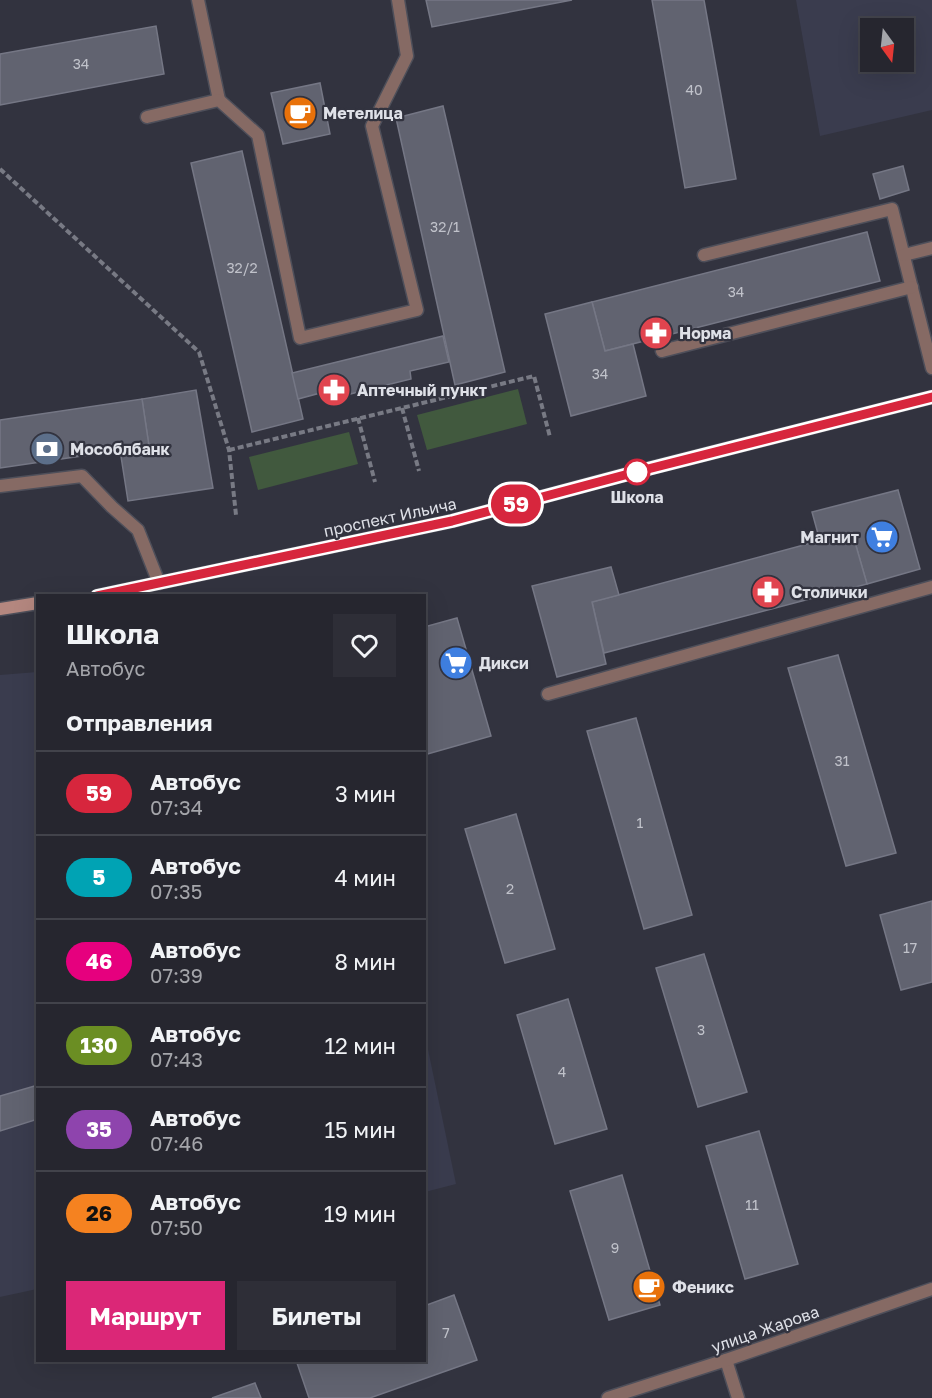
<!DOCTYPE html>
<html lang="ru">
<head>
<meta charset="utf-8">
<style>
	:root { --surface:#26262f; --page:#2e2e37; --text:#f1f3f6; --muted:#a4a5aa; --line:#42434b; --accent:#db2777 }
	body { margin:0; font-family:"Golos Text",sans-serif; background:var(--page); color:var(--text); height:100vh; display:flex; flex-direction:column; font-size:22px; white-space:nowrap }
	* { box-sizing:border-box; margin:0 }
	p { font-size:20px; color:var(--muted) }
	.icon { flex:none; width:33px; height:33px; fill:none; stroke:currentColor; stroke-width:2; stroke-linecap:round; stroke-linejoin:round }
	.map { position:relative; flex:1; overflow:hidden }
	.drawer { position:absolute; left:36px; top:594px; width:390px; height:768px; display:flex; flex-direction:column; background:var(--surface); border-radius:0px; box-shadow:0 6px 24px #0002,0 0 0 2px var(--line) }
	.drawer>* { flex:none }
	.badge { padding:0 12px; border-radius:20px; font-size:21px; line-height:39px }
	.needle { width:39px; rotate:165deg }
	.buttons { position:absolute; left:860px; top:18px; display:grid; gap:12px }
	.buttons a { display:grid; place-items:center; width:54px; height:54px; border-radius:0px; background:var(--surface); box-shadow:0 6px 24px #0002,0 0 0 2px var(--line); font-size:30px }
	.map>.badge { position:absolute; translate:-50% -50%; box-shadow:0 0 0 3px #fff }
	h2 { padding:0 30px; font-size:22px; line-height:54px }
	.round { display:grid; place-items:center; flex:none; width:63px; height:63px; border-radius:0px; background:var(--page) }
	.head { display:flex; align-items:center; justify-content:space-between; height:102px; padding:0 30px }
	h1 { font-size:28px; font-weight:700; line-height:45px }
	.action { display:flex; gap:12px; margin-top:auto; padding:12px 30px }
	.action a { flex:1; height:69px; border-radius:0px; background:var(--accent); color:#fff; font-size:24px; font-weight:700; line-height:69px; text-align:center }
	.action a+a { background:var(--page); color:var(--text) }
	ul { padding:0; list-style:none }
	li { display:flex; align-items:center; gap:18px; height:84px; padding:0 30px; border-top:2px solid var(--line) }
	li div { flex:1 }
	li b { display:block; font-size:22px }
	li em { font-style:normal }
	li .badge { min-width:66px; font-weight:700; text-align:center }
	.map>svg:first-child { display:block }
	.built { fill:#3a3c4e; fill-rule:evenodd }
	.green { fill:#41593e }
	.building { fill:#616370; stroke:#757785; stroke-width:1.5 }
	.lines { fill:none; stroke-linecap:round; stroke-linejoin:round }
	.lane-casing { stroke:#4e4f5a; stroke-width:15 }
	.street-casing { stroke:#4e4f5a; stroke-width:15 }
	.secondary-casing { stroke:#4e4f5a; stroke-width:15 }
	.path { stroke:#787a84; stroke-width:4; stroke-dasharray:6 3; stroke-linecap:butt }
	.lane { stroke:#866a64; stroke-width:12 }
	.street { stroke:#866a64; stroke-width:12 }
	.secondary { stroke:#b4877f; stroke-width:12 }
	.line-casing { stroke:#fff; stroke-width:14 }
	.line { stroke:#d7263d; stroke-width:9 }
	.stop-dot { fill:#fff; stroke:#d7263d; stroke-width:3 }
	.labels { text-anchor:middle; stroke-width:4.5; stroke-linejoin:round; paint-order:stroke }
	.number-label { font-size:14px; fill:#c0c2ca }
	.poi-label { font-size:16px; font-weight:bold; fill:#dfe1e8; stroke:#32333f; text-anchor:start }
	.stop-label { font-size:16px; font-weight:bold; fill:#dfe1e8; stroke:#32333f }
	.street-label { font-size:16px; fill:#dfe1e8; stroke:#32333f }
</style>
</head>
<body>
<div class="map">
<svg width="932" height="1398" viewBox="0 0 932 1398">
	<rect width="100%" height="100%" fill="#32333f"/>
	<!-- built -->
	<g class="built">
		<path d="M 796,0 L 932,0 L 932,110 L 820,136 ZM 870,28 L 903,28 L 903,62 L 870,62 Z"/>
		<polygon points="37,672 37,1289 0,1297 0,675"/>
		<polygon points="425,1035 456,1184 425,1192 424,1192"/>
	</g>
	<!-- green -->
	<g class="green">
		<polygon points="518,389 527,424 427,450 417,415"/>
		<polygon points="349,432 358,464 258,490 249,457"/>
	</g>
	<!-- building -->
	<g class="building">
		<polygon points="426,0 572,0 432,27"/>
		<polygon points="652,0 704,0 736,179 685,188"/>
		<polygon points="156,26 164,74 0,105 0,54"/>
		<polygon points="320,83 330,134 283,144 271,93"/>
		<polygon points="443,106 505,372 455,385 396,118"/>
		<polygon points="242,151 303,419 252,432 191,163"/>
		<polygon points="903,166 909,190 880,199 873,174"/>
		<polygon points="867,232 880,281 605,351 592,302"/>
		<polygon points="592,302 605,351 633,344 646,396 571,416 545,314"/>
		<polygon points="443,336 449,362 410,371 411,379 342,396 339,388 298,399 292,373"/>
		<polygon points="196,390 213,488 128,501 120,450 149,446 142,399"/>
		<polygon points="142,399 149,446 0,468 0,420"/>
		<polygon points="898,490 920,569 867,584 852,532 820,541 812,512"/>
		<polygon points="852,532 867,584 604,653 592,602"/>
		<polygon points="611,567 619,595 592,602 606,664 557,677 532,586"/>
		<polygon points="457,618 491,736 424,755 424,627"/>
		<polygon points="838,655 896,853 846,866 788,668"/>
		<polygon points="636,718 692,915 644,929 587,731"/>
		<polygon points="516,814 555,949 505,963 465,829"/>
		<polygon points="932,901 932,982 901,990 880,915"/>
		<polygon points="704,954 747,1092 698,1107 656,968"/>
		<polygon points="568,999 607,1129 555,1144 517,1015"/>
		<polygon points="38,1085 38,1119 0,1131 0,1096"/>
		<polygon points="759,1131 798,1264 745,1279 706,1146"/>
		<polygon points="622,1175 660,1305 609,1320 570,1191"/>
		<polygon points="454,1295 477,1360 370,1398 309,1398 296,1360 424,1360 424,1306"/>
		<polygon points="255,1383 261,1398 212,1398"/>
	</g>
	<g class="lines">
		<defs>
			<g id="lane">
				<polyline points="198,0 219,100"/>
				<polyline points="147,117 219,100 258,135 300,338 417,310 372,126 407,56 398,0"/>
				<polyline points="704,255 892,209 932,368"/>
				<polyline points="904,255 932,248"/>
				<polyline points="662,351 912,287"/>
				<polyline points="0,486 82,476 112,507 138,530 159,583"/>
				<polyline points="548,694 932,587"/>
				<polyline points="726,1360 738,1398"/>
			</g>
			<polyline id="street" points="608,1398 726,1360 932,1289"/>
			<g id="secondary">
				<polyline points="97,596 452,521 635,472 932,397"/>
				<polyline points="0,609 38,603"/>
			</g>
		</defs>
		<!-- lane casing -->
		<use href="#lane" class="lane-casing"/>
		<!-- street casing -->
		<use href="#street" class="street-casing"/>
		<!-- secondary casing -->
		<use href="#secondary" class="secondary-casing"/>
		<!-- path -->
		<g class="path">
			<polyline points="0,169 199,352 229,450 236,515"/>
			<polyline points="402,408 419,471"/>
			<polyline points="358,418 375,482"/>
			<polyline points="229,450 534,376 550,437"/>
		</g>
		<!-- lane -->
		<use href="#lane" class="lane"/>
		<!-- street -->
		<use href="#street" class="street"/>
		<!-- secondary -->
		<use href="#secondary" class="secondary"/>
	</g>
	<g class="lines">
		<defs>
			<polyline id="line" points="97,596 452,521 636,472 932,397"/>
		</defs>
		<!-- line casing -->
		<use href="#line" class="line-casing"/>
		<!-- line -->
		<use href="#line" class="line"/>
	</g>
	<!-- icons -->
	<defs>
		<symbol id="cafe-disc" viewBox="-11 -11 22 22"><circle r="9.5" fill="#e8710a" stroke="#32333f"/><path d="M-5.5-4.5H6V0H3Q3 3.5 0 3.5H-2.5Q-5.5 3.5-5.5 0ZM3-3.2v2h1.7v-2ZM-6 4.5H4V6H-6Z" fill="#fff"/></symbol>
		<symbol id="pharmacy-disc" viewBox="-11 -11 22 22"><circle r="9.5" fill="#e0444e" stroke="#32333f"/><path d="M-2-6h4v4h4v4h-4v4h-4v-4h-4v-4h4Z" fill="#fff"/></symbol>
		<symbol id="bank-disc" viewBox="-11 -11 22 22"><circle r="9.5" fill="#5c6f8a" stroke="#32333f"/><path d="M-6-4H6V4H-6ZM0-2.3a2.3 2.3 0 1 0 0 4.6a2.3 2.3 0 1 0 0-4.6Z" fill="#fff"/></symbol>
		<symbol id="supermarket-disc" viewBox="-11 -11 22 22"><circle r="9.5" fill="#3f7fe0" stroke="#32333f"/><path d="M-6-5.5h2.5l.6 2H6L4.5 2H-2.5L-4.4-4H-6ZM-1.5 3.2a1.3 1.3 0 1 0 .1 0ZM3 3.2a1.3 1.3 0 1 0 .1 0Z" fill="#fff"/></symbol>
	</defs>
	<g fill-rule="evenodd">
		<use href="#cafe-disc" x="281" y="94" width="38" height="38"/>
		<use href="#pharmacy-disc" x="637" y="314" width="38" height="38"/>
		<use href="#pharmacy-disc" x="315" y="371" width="38" height="38"/>
		<use href="#bank-disc" x="28" y="430" width="38" height="38"/>
		<use href="#supermarket-disc" x="863" y="518" width="38" height="38"/>
		<use href="#pharmacy-disc" x="749" y="573" width="38" height="38"/>
		<use href="#supermarket-disc" x="437" y="644" width="38" height="38"/>
		<use href="#cafe-disc" x="630" y="1268" width="38" height="38"/>
	</g>
	<!-- markers -->
	<circle class="stop-dot" cx="637" cy="472" r="12"/>
	<g class="labels">
		<!-- number labels -->
		<g class="number-label">
			<text x="81" y="69">34</text>
			<text x="694" y="95">40</text>
			<text x="445" y="232">32/1</text>
			<text x="242" y="273">32/2</text>
			<text x="736" y="297">34</text>
			<text x="600" y="379">34</text>
			<text x="842" y="766">31</text>
			<text x="640" y="828">1</text>
			<text x="510" y="894">2</text>
			<text x="910" y="953">17</text>
			<text x="701" y="1035">3</text>
			<text x="562" y="1077">4</text>
			<text x="752" y="1210">11</text>
			<text x="615" y="1253">9</text>
			<text x="446" y="1338">7</text>
		</g>
		<!-- poi labels -->
		<g class="poi-label">
			<text x="323" y="119">Метелица</text>
			<text x="679" y="339">Норма</text>
			<text x="357" y="396">Аптечный пункт</text>
			<text x="70" y="455">Мособлбанк</text>
			<text x="859" y="543" text-anchor="end">Магнит</text>
			<text x="791" y="598">Столички</text>
			<text x="479" y="669">Дикси</text>
			<text x="672" y="1293">Феникс</text>
		</g>
		<!-- stop labels -->
		<g class="stop-label">
			<text x="637" y="503">Школа</text>
		</g>
		<!-- street labels -->
		<g class="street-label">
			<text transform="translate(390 517) rotate(-12)" y="6">проспект Ильича</text>
			<text transform="translate(765 1329) rotate(-19)" y="6">улица Жарова</text>
		</g>
	</g>
</svg>
<div class="buttons">
<a><svg class="needle" viewBox="-14 -14 28 28"><path d="M0-13l5 13h-10z" fill="#e53935"/><path d="M0 13l5-13h-10z" fill="#a4a5aa"/></svg></a>
</div>
<b class="badge" style="left:516px;top:504px;background:#d7263d;color:#fff">59</b>
<section class="drawer">
<div class="head"><div><h1>Школа</h1><p>Автобус</p></div><a class="round"><svg class="icon" aria-label="heart" viewBox="0 0 24 24"><path d="M12 20l-8-8c-3-5 5-10 8-4 3-6 11-1 8 4z"/></svg></a></div>
<h2>Отправления</h2>
<ul>
<li><span class="badge" style="background:#d7263d;color:#fff">59</span><div><b>Автобус</b><p>07:34</p></div><em>3 мин</em></li>
<li><span class="badge" style="background:#00a3b4;color:#fff">5</span><div><b>Автобус</b><p>07:35</p></div><em>4 мин</em></li>
<li><span class="badge" style="background:#e6007e;color:#fff">46</span><div><b>Автобус</b><p>07:39</p></div><em>8 мин</em></li>
<li><span class="badge" style="background:#6b8e23;color:#fff">130</span><div><b>Автобус</b><p>07:43</p></div><em>12 мин</em></li>
<li><span class="badge" style="background:#8e44ad;color:#fff">35</span><div><b>Автобус</b><p>07:46</p></div><em>15 мин</em></li>
<li><span class="badge" style="background:#f58220;color:#111">26</span><div><b>Автобус</b><p>07:50</p></div><em>19 мин</em></li>
</ul>
<div class="action"><a>Маршрут</a><a>Билеты</a></div>
</section>
</div>
</body>
</html>
